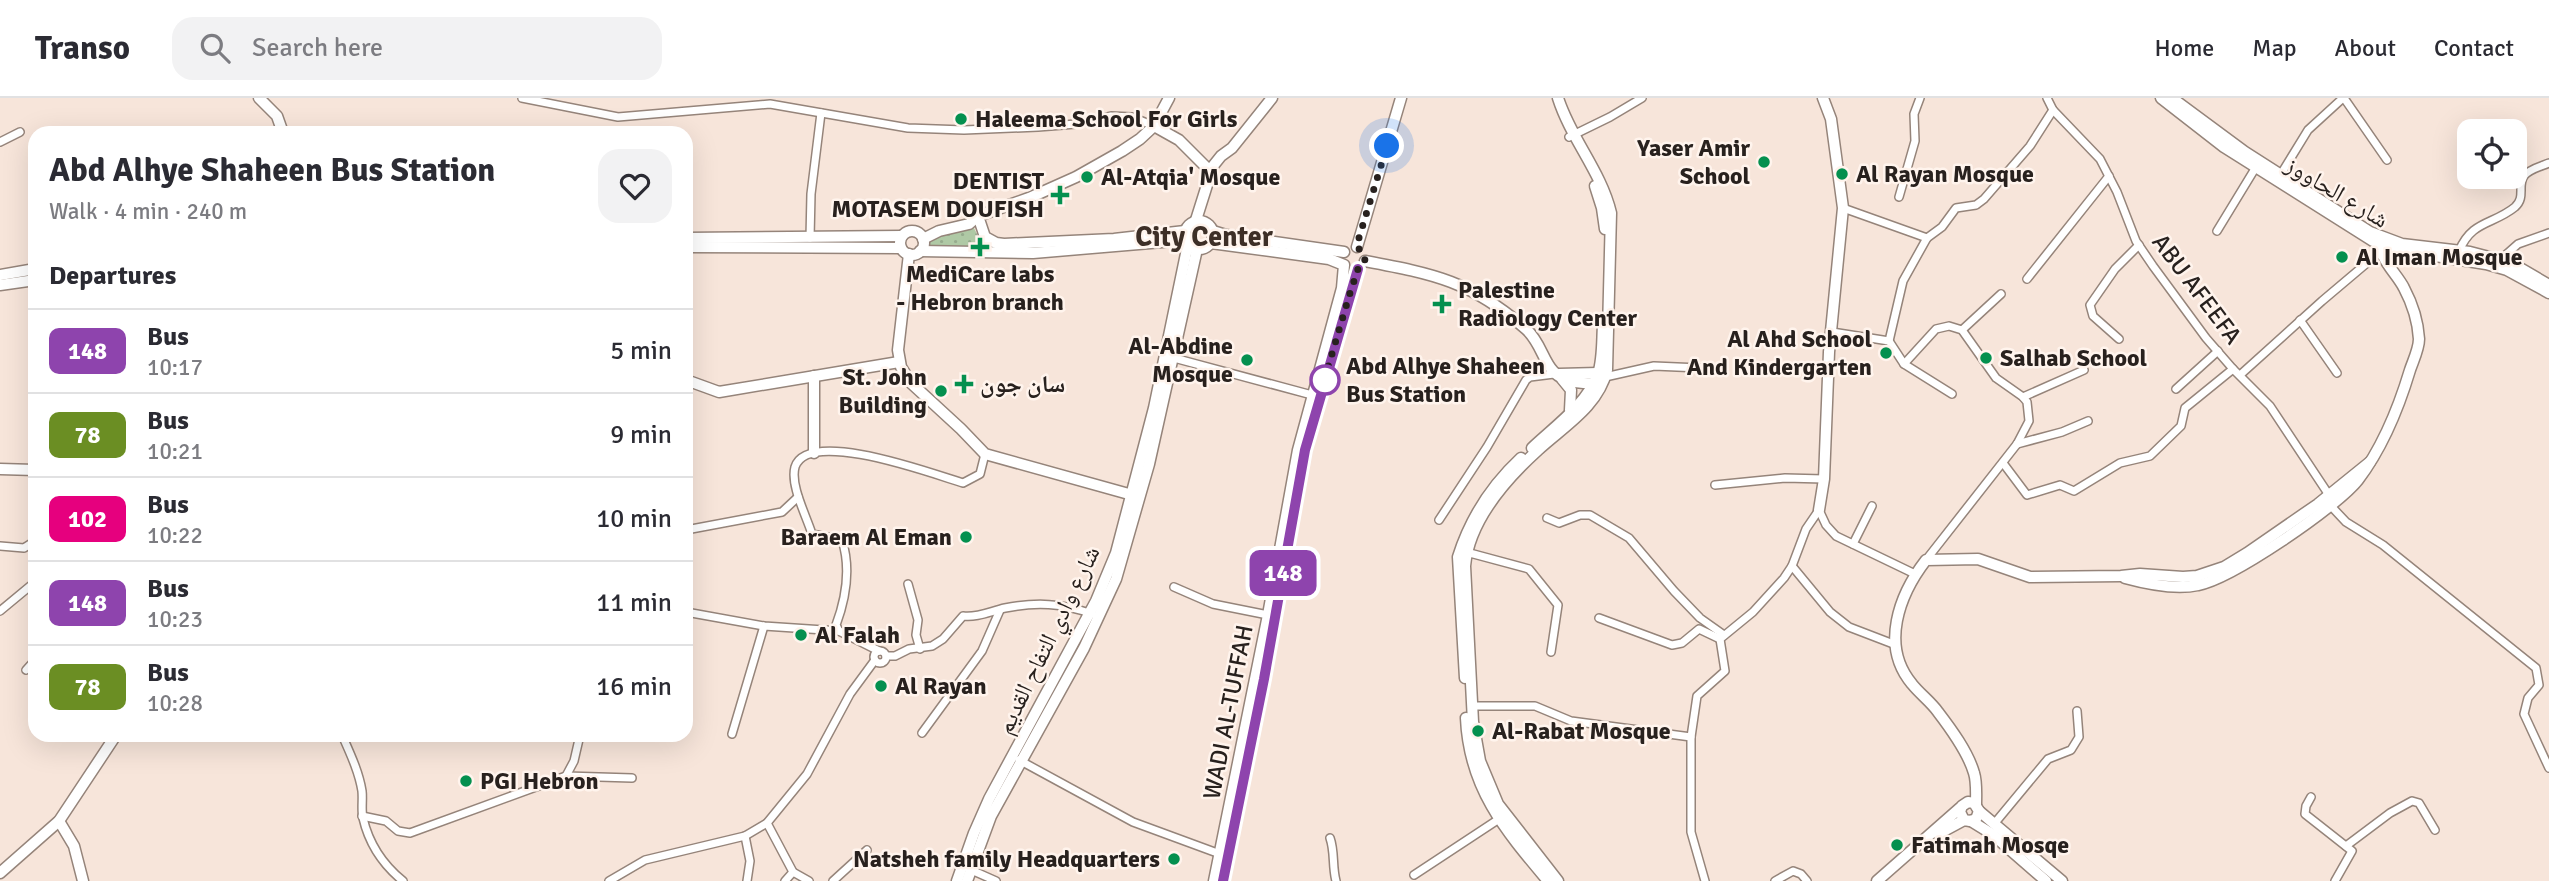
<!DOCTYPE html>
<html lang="en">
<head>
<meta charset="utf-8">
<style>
	:root { --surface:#fff; --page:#f2f2f3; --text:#2b2b33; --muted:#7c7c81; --line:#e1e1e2 }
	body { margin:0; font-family:Signika,"Noto Naskh Arabic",sans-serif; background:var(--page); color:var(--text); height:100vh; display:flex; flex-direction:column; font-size:26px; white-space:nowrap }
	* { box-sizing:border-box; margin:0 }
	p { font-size:23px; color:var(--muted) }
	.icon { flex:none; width:38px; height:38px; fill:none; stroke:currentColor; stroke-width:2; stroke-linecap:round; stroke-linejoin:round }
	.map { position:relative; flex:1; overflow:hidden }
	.side { position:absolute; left:28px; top:28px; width:665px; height:616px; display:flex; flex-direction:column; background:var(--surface); border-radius:21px; box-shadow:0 7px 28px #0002 }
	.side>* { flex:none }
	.badge { padding:0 14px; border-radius:10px; font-size:24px; line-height:46px }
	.fabs { position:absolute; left:2457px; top:21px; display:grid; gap:14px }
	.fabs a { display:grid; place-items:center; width:70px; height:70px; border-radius:14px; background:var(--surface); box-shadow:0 7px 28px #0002; font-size:35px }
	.you { position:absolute; width:35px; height:35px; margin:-18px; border:5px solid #fff; border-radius:50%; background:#1a73e8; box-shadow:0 0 0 10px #1a73e833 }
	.map>.badge { position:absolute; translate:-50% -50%; box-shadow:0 0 0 4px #fff }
	h2 { padding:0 21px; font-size:26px; line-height:63px }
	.round { display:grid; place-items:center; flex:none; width:74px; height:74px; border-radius:21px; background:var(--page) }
	.headline { display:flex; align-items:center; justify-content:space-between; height:119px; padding:0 21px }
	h1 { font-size:33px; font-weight:700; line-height:52px }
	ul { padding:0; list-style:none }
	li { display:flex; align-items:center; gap:21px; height:84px; padding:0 21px; border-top:2px solid var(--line) }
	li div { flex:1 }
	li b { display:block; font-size:26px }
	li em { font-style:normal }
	li .badge { min-width:77px; font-weight:700; text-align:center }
	header { display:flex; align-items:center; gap:42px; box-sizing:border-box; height:98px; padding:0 35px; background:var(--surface); border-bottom:2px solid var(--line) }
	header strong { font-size:33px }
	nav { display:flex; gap:38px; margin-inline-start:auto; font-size:24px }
	.search { width:490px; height:63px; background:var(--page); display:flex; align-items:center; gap:18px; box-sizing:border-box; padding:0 24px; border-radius:21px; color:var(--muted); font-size:26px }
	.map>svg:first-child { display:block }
	.garden { fill:url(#garden-dots) }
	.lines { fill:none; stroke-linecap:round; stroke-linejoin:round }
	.street-casing { stroke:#95847a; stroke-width:10 }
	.secondary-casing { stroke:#95847a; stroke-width:13 }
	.street { stroke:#fff; stroke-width:7 }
	.secondary { stroke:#fff; stroke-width:10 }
	.line-casing { stroke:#fff; stroke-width:16 }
	.line { stroke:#8e44ad; stroke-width:10 }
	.walk { stroke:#28211e; stroke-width:7; stroke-dasharray:0 12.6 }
	.poi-dot { fill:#04904f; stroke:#fff4ed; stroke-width:2.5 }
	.stop-dot { fill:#fff; stroke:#8e44ad; stroke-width:3.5 }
	.labels { text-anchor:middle; stroke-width:5; stroke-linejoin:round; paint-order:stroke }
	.poi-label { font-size:24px; font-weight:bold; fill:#28211e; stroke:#fff4ed; text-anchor:start }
	.street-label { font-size:24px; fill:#28211e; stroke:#fff4ed }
	.stop-label { font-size:24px; font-weight:bold; fill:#28211e; stroke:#fff4ed; text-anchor:start }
	.quarter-label { font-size:28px; font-weight:bold; fill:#3d2f27; stroke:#fff4ed }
</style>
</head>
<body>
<header>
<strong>Transo</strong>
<div class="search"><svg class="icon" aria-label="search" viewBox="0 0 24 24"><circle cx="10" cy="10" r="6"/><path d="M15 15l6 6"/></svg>Search here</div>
<nav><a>Home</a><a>Map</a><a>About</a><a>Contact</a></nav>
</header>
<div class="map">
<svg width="2549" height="783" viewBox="0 0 2549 783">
	<defs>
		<pattern id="garden-dots" width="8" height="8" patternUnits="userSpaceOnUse" patternTransform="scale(1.75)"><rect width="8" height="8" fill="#afc9a5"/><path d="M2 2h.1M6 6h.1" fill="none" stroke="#97ac8e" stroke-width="1.8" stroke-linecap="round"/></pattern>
	</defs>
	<rect width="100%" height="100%" fill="#f7e5da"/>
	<!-- garden -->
	<polygon class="garden" points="974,130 979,140 986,145 983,153 927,150 926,147 929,141"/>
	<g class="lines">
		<defs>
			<g id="street">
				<polyline points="522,0 618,19 770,6 908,30 964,32 1038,29 1076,26 1111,18 1132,19 1154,28"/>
				<polyline points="2047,0 2053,12 2100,61 2117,94 2136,143 2153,168 2206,240 2233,271 2270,308 2329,397"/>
				<polyline points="2344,0 2387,62"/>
				<polyline points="1569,39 1610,19 1642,0"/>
				<polyline points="0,44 20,34"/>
				<polyline points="2281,76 2308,32 2343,0"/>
				<polyline points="1899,99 1915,43 1914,16 1920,0"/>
				<polyline points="1843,110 1927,140"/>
				<polyline points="2217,133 2256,69"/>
				<polyline points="810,140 811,96 821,15"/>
				<path d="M 2459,153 C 2472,122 2493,127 2515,109 C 2526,99 2517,88 2524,78 C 2529,71 2542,68 2549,65"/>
				<polyline points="2500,162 2518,146 2549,135"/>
				<polyline points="2027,181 2109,78"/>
				<polyline points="2300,222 2337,275"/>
				<polyline points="1962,232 2001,196"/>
				<polyline points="1832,234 1889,243 1904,266 1952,296"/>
				<polyline points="2119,241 2093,218 2090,207 2115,171 2139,147"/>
				<polyline points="1889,243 1903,183 1927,140 1942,129 1956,110 1976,107 1984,101 2030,48 2053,12"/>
				<polyline points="1174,260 1312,297"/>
				<polyline points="1904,266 1936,231 1949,228 1962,232 1996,280 2023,299 2027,304 2029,323 2017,346 1926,462"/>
				<polyline points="2240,277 2322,203 2380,154"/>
				<polyline points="1605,279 1654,268 1700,270"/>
				<polyline points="2176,291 2218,253"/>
				<polyline points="2023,299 2084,272"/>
				<polyline points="2017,346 2062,334 2088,323"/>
				<polyline points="2003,365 2027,397 2060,387 2074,393 2120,365 2150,358 2181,328 2185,310 2233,271"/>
				<polyline points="1715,387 1785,380 1824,381"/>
				<polyline points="2330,407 2346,424 2383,447 2536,570 2539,587 2528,600 2524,616 2549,670"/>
				<polyline points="1819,412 1826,427 1836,438 1915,476"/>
				<polyline points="1547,420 1559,425 1580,417 1590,417 1629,440 1674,493 1700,520 1724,537"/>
				<polyline points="1439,422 1487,349 1526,282 1530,279 1554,276"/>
				<polyline points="686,432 782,414 798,399"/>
				<polyline points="1853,446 1872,408"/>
				<polyline points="0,448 24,450 35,443"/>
				<polyline points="1466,454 1529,471 1558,507 1551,554"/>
				<polyline points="1792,468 1830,514 1849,529 1896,547"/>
				<polyline points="908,486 918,522 916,537 920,551"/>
				<polyline points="1174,489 1213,506 1268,517"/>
				<polyline points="0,513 35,484"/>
				<polyline points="686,514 764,528 839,533 879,553"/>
				<polyline points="1599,520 1672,547 1682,545 1699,531 1720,541"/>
				<path d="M 839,533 L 836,527 C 846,500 851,470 842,442 L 812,436 C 806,417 790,387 795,369 C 808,329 936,377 963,385 L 980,376 L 985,356"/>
				<circle cx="880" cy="559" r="6"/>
				<path d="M 886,558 L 895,558 L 909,551 L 932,548 L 943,541 L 963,518 C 977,520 991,513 1005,510 C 1036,504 1062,505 1092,516"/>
				<polyline points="26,572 35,562"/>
				<polyline points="1472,608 1535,608 1571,623 1691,639 1697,598 1725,573 1720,541 1753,514 1784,480 1792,468 1806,431 1819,412"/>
				<polyline points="922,635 982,553 1000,512"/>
				<polyline points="732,636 764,528"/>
				<path d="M 342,637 C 350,655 359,674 362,693 C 363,702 361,712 363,720 C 369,746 382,766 403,783"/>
				<polyline points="1691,639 1691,734 1705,783"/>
				<polyline points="1019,662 1133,724 1220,756"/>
				<polyline points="566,678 574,663 580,637"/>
				<polyline points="2311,699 2306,708 2305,716 2352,753 2335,783"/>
				<polyline points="362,718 386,723 398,733 410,735 566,678 632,680"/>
				<polyline points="767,725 793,774 809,783"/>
				<polyline points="1994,726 2048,661 2071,652 2079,639 2077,613"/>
				<polyline points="745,738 750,763 747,783"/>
				<path d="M 1330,740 C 1335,754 1332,768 1336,783"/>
				<polyline points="2346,748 2390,715 2412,703 2419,705 2435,732"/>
				<polyline points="969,771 996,783"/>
				<polyline points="1414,777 1499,721"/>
				<polyline points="609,783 645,762 745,738 767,725 807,676 850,596 875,562"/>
				<polyline points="785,783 793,774"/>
				<polyline points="833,783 867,752"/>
				<polyline points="1775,783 1793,773 1801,776 1807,783"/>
			</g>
			<g id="secondary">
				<polyline points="259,0 277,18 283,35"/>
				<path d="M 1558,0 C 1571,41 1601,73 1611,115 L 1607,272 C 1598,309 1564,328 1538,352 C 1506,381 1469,423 1465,468 L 1473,624 L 1480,663 L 1498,706 L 1558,783"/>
				<polyline points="2161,0 2224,49 2373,143 2404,153 2486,166 2507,172 2549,195"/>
				<polyline points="2172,0 2245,54 2370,134 2402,146 2470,154 2493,160 2515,167 2549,187"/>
				<polyline points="1154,28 1179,42 1211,74"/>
				<polyline points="1595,88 1602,110 1605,131"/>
				<polyline points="978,118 985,139 996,145 1004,146 1114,141 1185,133"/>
				<polyline points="1196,122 1213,68 1221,58 1232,50 1272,0"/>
				<circle cx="1199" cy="137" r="14"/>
				<polyline points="1213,133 1226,137 1344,154"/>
				<circle cx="912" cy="145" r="12"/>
				<polyline points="686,140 902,138"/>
				<polyline points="923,141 939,133 969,126 978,118 1029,100 1076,79 1122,53 1140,41 1154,28 1169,0"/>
				<polyline points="1211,145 1329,161 1344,167 1342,190 1298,352 1268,517 1214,783"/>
				<polyline points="686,149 901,150"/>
				<polyline points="1357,149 1401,0"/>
				<polyline points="920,153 1033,155 1186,142"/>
				<polyline points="909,156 898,252 901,269 911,285 961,331 985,356 1136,398"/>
				<path d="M 1365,163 C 1434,176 1471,183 1526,231 C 1547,250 1542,279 1575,284 C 1582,285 1589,286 1596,285"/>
				<polyline points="0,177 35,171"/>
				<polyline points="0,187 35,182"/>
				<polyline points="1559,276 1598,275 1602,277"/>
				<polyline points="1562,281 1571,292 1570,312"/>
				<polyline points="686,282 719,294 899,264"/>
				<path d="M 1532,350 C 1554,329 1587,306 1598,276 C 1603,261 1602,242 1603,227"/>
				<polyline points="814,355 814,278"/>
				<polyline points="0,371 35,372"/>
				<polyline points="1819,412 1824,381 1829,254 1843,110 1831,21 1823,0"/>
				<path d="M 2125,480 C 2147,486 2175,492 2198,487 C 2231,481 2337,409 2358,382 C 2383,349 2398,312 2410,272 C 2413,263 2419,251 2419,241 C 2418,224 2412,205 2404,190 C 2396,174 2376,159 2381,139"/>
				<path d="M 1465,580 L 1458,459 C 1470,421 1492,387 1521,360"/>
				<path d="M 1466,620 C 1469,690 1505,732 1548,783"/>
				<path d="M 1976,707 C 1976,697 1977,684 1974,675 C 1968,654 1951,631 1938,614 C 1931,604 1920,596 1912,586 C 1880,548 1899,497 1926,462 L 1978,461 L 2030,479 L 2121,478 L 2140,476 L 2183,479 L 2197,478 L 2224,469 L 2247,455 L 2318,406 L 2370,364"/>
				<polyline points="1979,713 2062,783"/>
				<polyline points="59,723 74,748 83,783"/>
				<polyline points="1971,723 1992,736 2046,783"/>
				<polyline points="1938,736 1964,722 1970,723 1976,721 1979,713 1974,705 1968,704 1962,708 1960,714 1964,722"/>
				<polyline points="0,775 59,723 116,637"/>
				<polyline points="957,783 974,735 989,701 1096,503 1116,455 1154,310 1188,146"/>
				<polyline points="967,783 991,718 1084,550 1116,481 1149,366 1197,151"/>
				<polyline points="1223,783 1264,581 1305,352 1358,171"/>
				<polyline points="1877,783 1960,710"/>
			</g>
		</defs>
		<!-- street casing -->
		<use href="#street" class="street-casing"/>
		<!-- secondary casing -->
		<use href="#secondary" class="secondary-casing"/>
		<!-- street -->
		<use href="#street" class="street"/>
		<!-- secondary -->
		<use href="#secondary" class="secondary"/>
	</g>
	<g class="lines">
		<defs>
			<polyline id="line" points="1223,783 1264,581 1305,352 1358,171"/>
		</defs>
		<!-- line casing -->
		<use href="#line" class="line-casing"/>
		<!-- line -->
		<use href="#line" class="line"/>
		<!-- walk -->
		<polyline class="walk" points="1325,282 1321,293 1350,195 1358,171 1365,163 1364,156 1357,149 1358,143 1387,48"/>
	</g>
	<!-- markers -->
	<g class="poi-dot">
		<circle cx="961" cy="21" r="7"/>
		<circle cx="1764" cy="64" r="7"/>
		<circle cx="1842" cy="76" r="7"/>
		<circle cx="1087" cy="79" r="7"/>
		<path d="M1056.5 86.5h7v7h7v7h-7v7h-7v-7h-7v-7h7z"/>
		<path d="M976.5 138.5h7v7h7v7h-7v7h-7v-7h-7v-7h7z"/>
		<circle cx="2342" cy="159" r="7"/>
		<path d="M1438.5 195.5h7v7h7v7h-7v7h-7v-7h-7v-7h7z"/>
		<circle cx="1886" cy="255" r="7"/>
		<circle cx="1986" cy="260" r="7"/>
		<circle cx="1247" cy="262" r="7"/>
		<path d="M960.5 275.5h7v7h7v7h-7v7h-7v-7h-7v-7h7z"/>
		<circle cx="941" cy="293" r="7"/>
		<circle cx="966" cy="439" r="7"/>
		<circle cx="801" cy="537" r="7"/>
		<circle cx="881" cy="588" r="7"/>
		<circle cx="1478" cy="633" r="7"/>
		<circle cx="466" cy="683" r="7"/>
		<circle cx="1897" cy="747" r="7"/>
		<circle cx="1174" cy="761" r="7"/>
	</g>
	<circle class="stop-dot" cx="1325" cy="282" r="14"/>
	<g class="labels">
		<!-- poi labels -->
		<g class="poi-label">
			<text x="975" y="29">Haleema School For Girls</text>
			<text x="1750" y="58" text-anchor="end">Yaser Amir<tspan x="1750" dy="28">School</tspan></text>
			<text x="1856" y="84">Al Rayan Mosque</text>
			<text x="1101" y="87">Al-Atqia' Mosque</text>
			<text x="1044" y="91" text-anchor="end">DENTIST<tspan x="1044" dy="28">MOTASEM DOUFISH</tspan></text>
			<text x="2356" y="167">Al Iman Mosque</text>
			<text x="980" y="184" text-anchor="middle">MediCare labs<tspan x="980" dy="28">- Hebron branch</tspan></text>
			<text x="1458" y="200">Palestine<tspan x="1458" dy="28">Radiology Center</tspan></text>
			<text x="1872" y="249" text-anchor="end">Al Ahd School<tspan x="1872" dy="28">And Kindergarten</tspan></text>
			<text x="1233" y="256" text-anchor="end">Al-Abdine<tspan x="1233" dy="28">Mosque</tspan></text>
			<text x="2000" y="268">Salhab School</text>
			<text x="927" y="287" text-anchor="end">St. John<tspan x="927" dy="28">Building</tspan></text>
			<text x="980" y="294">سان جون</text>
			<text x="952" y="447" text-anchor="end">Baraem Al Eman</text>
			<text x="815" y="545">Al Falah</text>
			<text x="895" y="596">Al Rayan</text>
			<text x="1492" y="641">Al-Rabat Mosque</text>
			<text x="480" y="691">PGI Hebron</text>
			<text x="1911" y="755">Fatimah Mosqe</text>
			<text x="1160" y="769" text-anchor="end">Natsheh family Headquarters</text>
		</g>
		<!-- street labels -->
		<g class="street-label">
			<text transform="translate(2337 94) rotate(31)" y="8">شارع الحاووز</text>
			<text transform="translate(2197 191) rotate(53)" y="8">ABU AFEEFA</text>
			<text transform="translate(1048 542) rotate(-64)" y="8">شارع وادي التفاح القديم</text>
			<text transform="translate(1228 614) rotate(-79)" y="8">WADI AL-TUFFAH</text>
		</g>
		<!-- stop labels -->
		<g class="stop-label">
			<text x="1346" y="276">Abd Alhye Shaheen<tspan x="1346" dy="28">Bus Station</tspan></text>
		</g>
		<!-- quarter labels -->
		<g class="quarter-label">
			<text x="1204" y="148">City Center</text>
		</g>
	</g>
</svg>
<div class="fabs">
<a><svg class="icon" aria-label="locate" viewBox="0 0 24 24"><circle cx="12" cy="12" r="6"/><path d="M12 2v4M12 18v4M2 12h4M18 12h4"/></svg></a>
</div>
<div class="you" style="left:1387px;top:48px"></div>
<b class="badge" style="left:1283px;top:475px;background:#8e44ad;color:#fff">148</b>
<section class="side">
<div class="headline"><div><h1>Abd Alhye Shaheen Bus Station</h1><p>Walk · 4 min · 240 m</p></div><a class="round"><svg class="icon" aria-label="heart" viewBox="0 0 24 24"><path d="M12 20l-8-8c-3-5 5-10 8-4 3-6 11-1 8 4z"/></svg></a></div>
<h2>Departures</h2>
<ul>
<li><span class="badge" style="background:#8e44ad;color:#fff">148</span><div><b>Bus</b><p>10:17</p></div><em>5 min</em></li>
<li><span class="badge" style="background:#6b8e23;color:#fff">78</span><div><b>Bus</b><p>10:21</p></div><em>9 min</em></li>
<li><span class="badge" style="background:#e6007e;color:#fff">102</span><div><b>Bus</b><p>10:22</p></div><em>10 min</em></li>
<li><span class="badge" style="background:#8e44ad;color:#fff">148</span><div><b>Bus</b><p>10:23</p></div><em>11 min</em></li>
<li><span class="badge" style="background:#6b8e23;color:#fff">78</span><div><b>Bus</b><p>10:28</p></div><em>16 min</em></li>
</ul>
</section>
</div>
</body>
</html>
